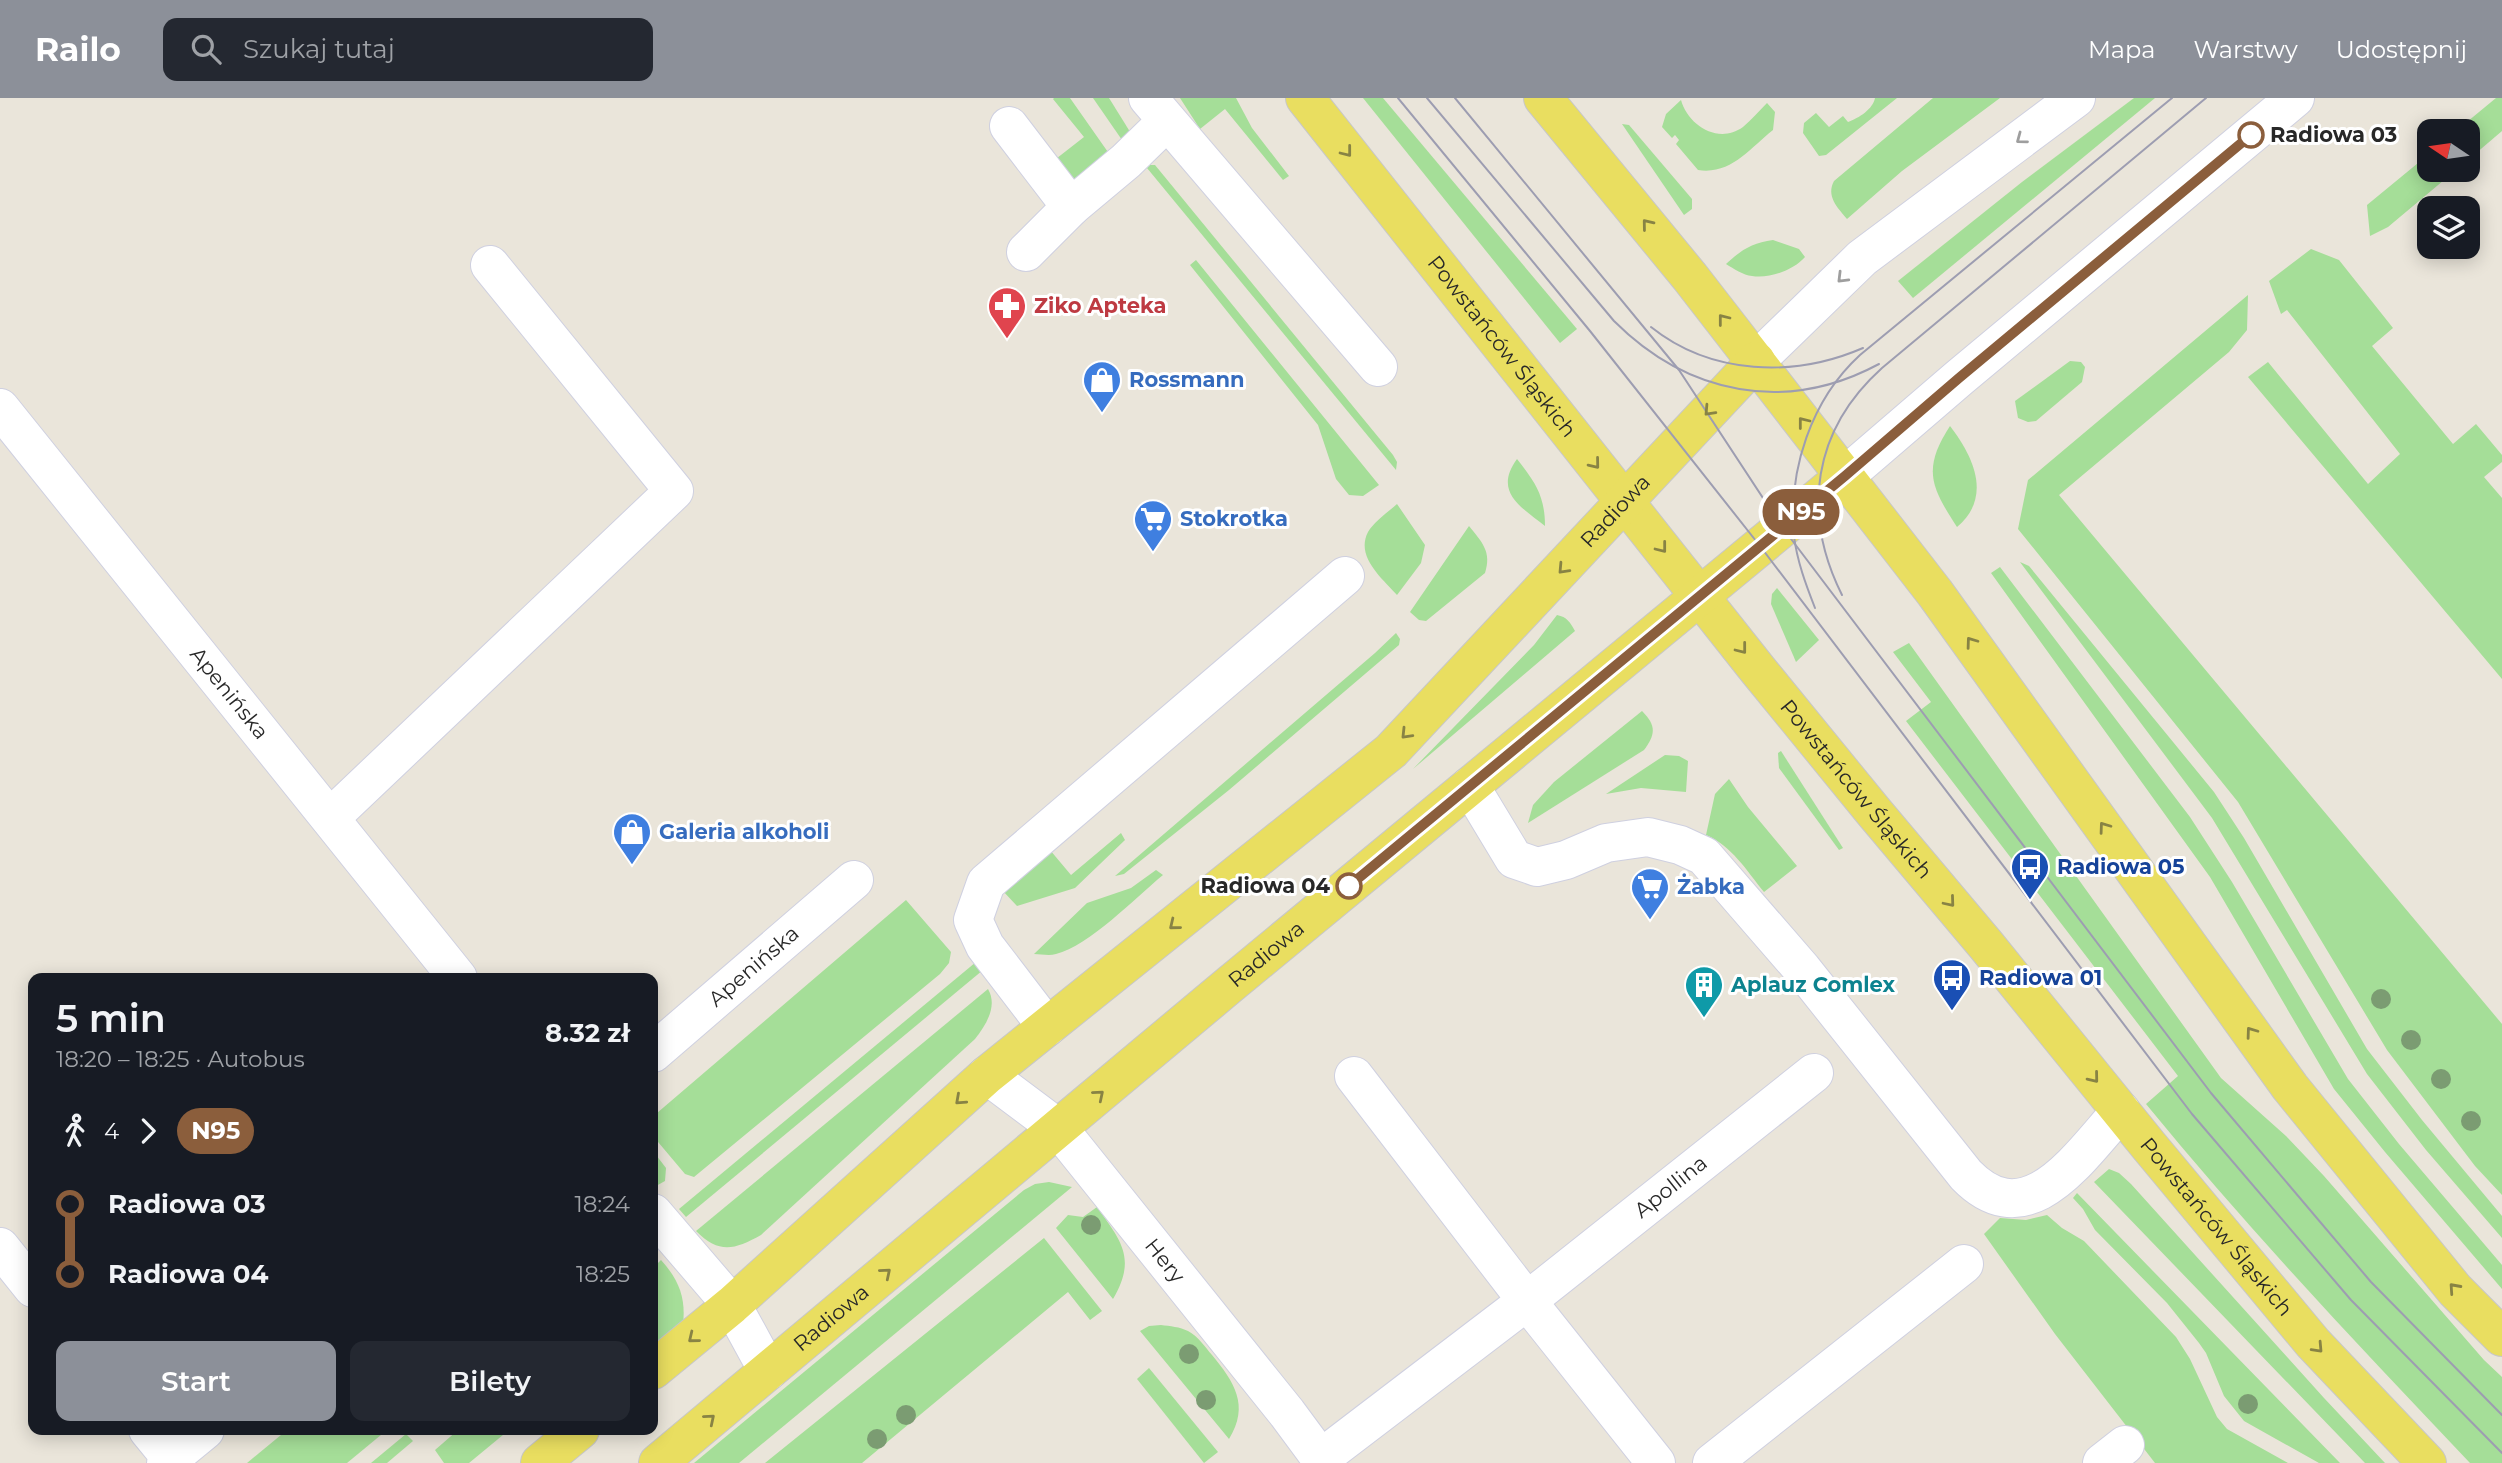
<!DOCTYPE html>
<html lang="pl">
<head>
<meta charset="utf-8">
<style>
	:root { --surface:#171b24; --page:#242831; --text:#f1f3f6; --muted:#9ea1a6; --accent:#8c9099 }
	body { margin:0; font-family:Montserrat,sans-serif; background:var(--page); color:var(--text); height:100vh; display:flex; flex-direction:column; font-size:26px; white-space:nowrap }
	* { box-sizing:border-box; margin:0 }
	p { font-size:23px; color:var(--muted) }
	.icon { flex:none; width:38px; height:38px; fill:none; stroke:currentColor; stroke-width:2; stroke-linecap:round; stroke-linejoin:round }
	.map { position:relative; flex:1; overflow:hidden }
	.sheet { position:absolute; left:28px; top:875px; width:630px; height:462px; display:flex; flex-direction:column; background:var(--surface); border-radius:14px; box-shadow:0 4px 18px #0003 }
	.sheet>* { flex:none }
	.badge { padding:0 14px; border-radius:23px; font-size:24px; line-height:46px }
	.needle { width:46px; rotate:283deg }
	.controls { position:absolute; left:2417px; top:21px; display:grid; gap:14px }
	.controls a { display:grid; place-items:center; width:63px; height:63px; border-radius:14px; background:var(--surface); box-shadow:0 4px 18px #0003; font-size:35px }
	.map>.badge { position:absolute; translate:-50% -50%; box-shadow:0 0 0 4px #fff }
	.legs { display:flex; align-items:center; gap:10px; height:77px; padding:0 28px; font-size:23px }
	.legs p { margin-inline-start:auto }
	.summary { display:flex; align-items:center; justify-content:space-between; height:119px; padding:0 28px }
	h1 { font-size:38px; font-weight:600; line-height:52px }
	.button { display:flex; gap:14px; margin-top:auto; padding:14px 28px }
	.button a { flex:1; height:80px; border-radius:14px; background:var(--accent); color:#fff; font-size:28px; font-weight:600; line-height:80px; text-align:center }
	.button a+a { background:var(--page); color:var(--text) }
	ul { padding:0 28px; list-style:none }
	li { display:flex; align-items:center; gap:24px; height:70px; font-size:26px }
	li i { display:grid; place-items:center; width:10px; height:100%; margin:0 9px; background:currentColor }
	li i::after { content:''; width:18px; height:18px; margin:-9px; border:5px solid; border-radius:50%; background:var(--surface) }
	li p { margin-inline-start:auto }
	li:first-child i { background:linear-gradient(#0000 50%,currentColor 0) }
	li:last-child i { background:linear-gradient(currentColor 50%,#0000 0) }
	header { display:flex; align-items:center; gap:42px; box-sizing:border-box; height:98px; padding:0 35px; background:var(--accent); color:#fff }
	header strong { font-size:33px }
	nav { display:flex; gap:38px; margin-inline-start:auto; font-size:24px }
	.search { width:490px; height:63px; background:var(--page); display:flex; align-items:center; gap:18px; box-sizing:border-box; padding:0 24px; border-radius:14px; color:var(--muted); font-size:26px }
	.map>svg:first-child { display:block }
	.green { fill:#a5de98 }
	.lines { fill:none; stroke-linecap:round; stroke-linejoin:round }
	.minor-casing { stroke:#cfd0e0; stroke-width:40 }
	.major-casing { stroke:#c7c7c7; stroke-width:40 }
	.minor { stroke:#fff; stroke-width:38 }
	.major { stroke:#e9de60; stroke-width:38 }
	.tram { stroke:#9d9db1; stroke-width:2 }
	.tree { fill:#7b9c72 }
	.oneway { stroke:#9e9e9e }
	.oneway2 { stroke:#888344 }
	.line-1-casing { stroke:#fff; stroke-width:16 }
	.line-1 { stroke:#8b5e3c; stroke-width:10 }
	.stop-1-dot { fill:#fff; stroke:#8b5e3c; stroke-width:3.5 }
	.labels { text-anchor:middle; stroke-width:6; stroke-linejoin:round; paint-order:stroke }
	.stop-label { font-size:21px; font-weight:bold; fill:#282828; stroke:#fff; text-anchor:start }
	.health-label { font-size:21px; font-weight:bold; fill:#be3a42; stroke:#fff; text-anchor:start }
	.street-label { font-size:21px; fill:#282828; stroke:#fff }
	.shop-label { font-size:21px; font-weight:bold; fill:#366cbe; stroke:#fff; text-anchor:start }
	.transit-label { font-size:21px; font-weight:bold; fill:#164399; stroke:#fff; text-anchor:start }
	.culture-label { font-size:21px; font-weight:bold; fill:#0d838f; stroke:#fff; text-anchor:start }
</style>
</head>
<body>
<header>
<strong>Railo</strong>
<div class="search"><svg class="icon" aria-label="search" viewBox="0 0 24 24"><circle cx="10" cy="10" r="6"/><path d="M15 15l6 6"/></svg>Szukaj tutaj</div>
<nav><a>Mapa</a><a>Warstwy</a><a>Udostępnij</a></nav>
</header>
<div class="map">
<svg width="2502" height="1365" viewBox="0 0 2502 1365">
	<rect width="100%" height="100%" fill="#eae5da"/>
	<!-- green -->
	<g class="green">
		<polygon points="1054,0 1070,0 1110,57 1071,90 1052,64 1084,39 1053,1"/>
		<polygon points="1093,0 1109,0 1132,37 1122,42"/>
		<polygon points="1180,0 1236,0 1252,30 1289,78 1283,82 1225,11 1200,31"/>
		<polygon points="1363,0 1383,0 1577,231 1560,245"/>
		<path d="M 1875,0 L 1897,0 L 1826,57 L 1819,58 L 1803,35 L 1804,25 L 1816,15 L 1829,29 L 1843,18 L 1848,24 C 1859,20 1873,11 1875,0 Z"/>
		<path d="M 1933,0 L 2000,0 L 1902,73 L 1847,121 C 1837,109 1826,98 1834,83 Z"/>
		<polygon points="2134,0 2155,0 1913,200 1898,183 2022,84"/>
		<polygon points="2496,0 2502,0 2502,33 2468,62 2468,33 2456,33"/>
		<path d="M 1681,2 C 1688,27 1718,47 1743,29 C 1751,22 1759,13 1767,5 L 1775,14 L 1773,32 C 1749,51 1731,77 1698,72 L 1676,46 L 1679,42 L 1675,37 L 1672,40 L 1662,29 L 1666,16 Z"/>
		<polygon points="1622,26 1629,27 1692,101 1692,111 1684,117"/>
		<polygon points="2429,56 2429,72 2456,72 2388,129 2370,138 2367,107"/>
		<polygon points="1150,67 1155,67 1393,357 1397,364 1396,372 1147,70"/>
		<path d="M 1773,142 L 1799,151 L 1805,159 C 1794,172 1769,181 1752,178 C 1743,177 1734,171 1726,166 C 1741,152 1752,145 1773,142 Z"/>
		<polygon points="2311,151 2339,162 2393,230 2372,248 2453,346 2476,326 2502,357 2502,364 2484,379 2502,400 2502,581 2248,279 2268,264 2368,386 2400,356 2287,212 2281,216 2269,183"/>
		<polygon points="1196,162 1379,387 1363,398 1349,397 1336,381 1318,327 1190,167"/>
		<polygon points="2248,197 2247,232 2229,254 2059,397 2502,926 2502,1097 2475,1068 2387,952 2238,704 2018,431 2028,382"/>
		<polygon points="2070,263 2081,264 2085,269 2082,284 2036,323 2028,324 2018,320 2015,303"/>
		<path d="M 1950,328 C 1973,358 1993,399 1957,429 C 1931,389 1922,371 1950,328 Z"/>
		<path d="M 1517,361 C 1535,384 1545,398 1545,428 C 1521,409 1493,394 1517,361 Z"/>
		<path d="M 1397,406 L 1425,447 L 1421,465 L 1397,497 C 1383,481 1355,459 1368,434 C 1374,424 1388,414 1397,406 Z"/>
		<path d="M 1469,428 C 1482,444 1492,454 1485,475 L 1426,523 L 1419,522 L 1410,514 Z"/>
		<polygon points="2020,464 2029,468 2214,694 2244,740 2367,951 2422,1022 2502,1118 2502,1140 2426,1052 2367,976 2212,720"/>
		<polygon points="2000,469 2190,719 2232,784 2348,981 2399,1046 2502,1167 2502,1191 2385,1054 2334,991 2210,779 1991,475"/>
		<polygon points="1777,490 1819,542 1796,564 1771,506 1772,496"/>
		<path d="M 1557,517 C 1567,519 1570,524 1575,533 L 1413,671 L 1534,547 Z"/>
		<polygon points="1396,535 1400,541 1399,547 1229,692 1124,776 1115,778 1375,555"/>
		<path d="M 1909,545 L 2221,980 L 2286,1038 L 2324,1078 L 2484,1262 L 2502,1279 L 2502,1365 L 2470,1365 C 2359,1248 2248,1131 2146,1006 L 2178,978 L 1906,623 L 1931,604 L 1893,554 Z"/>
		<path d="M 1642,613 C 1656,627 1656,636 1644,652 L 1528,725 L 1533,707 L 1554,684 Z"/>
		<polygon points="1781,653 1843,750 1839,752 1779,670 1778,655"/>
		<polygon points="1665,657 1679,658 1688,663 1686,694 1641,690 1606,696"/>
		<path d="M 1729,681 L 1748,709 L 1797,768 L 1764,794 C 1747,773 1731,747 1706,737 L 1715,696 Z"/>
		<polygon points="1121,735 1125,742 1075,790 1017,808 1002,792 1050,752 1071,777"/>
		<path d="M 1156,772 L 1163,777 C 1135,800 1089,848 1056,856 C 1049,858 1041,856 1034,856 L 1087,805 L 1131,790 Z"/>
		<polygon points="906,802 951,854 949,865 940,876 694,1079 685,1076 653,1038 653,1011 657,1015"/>
		<polygon points="976,864 983,872 686,1119 679,1111"/>
		<path d="M 988,891 C 998,908 986,927 975,941 L 761,1137 C 734,1152 719,1156 696,1133 Z"/>
		<polygon points="653,1053 666,1070 665,1083 656,1088 653,1084"/>
		<polygon points="2109,1071 2119,1075 2131,1086 2324,1300 2385,1365 2365,1365 2094,1084"/>
		<polygon points="1049,1084 1072,1089 739,1365 694,1365 1024,1092 1035,1086"/>
		<polygon points="2077,1095 2340,1365 2319,1365 2244,1323 2224,1298 2206,1255 2199,1245 2167,1205 2095,1132 2083,1111 2073,1100"/>
		<path d="M 1097,1109 C 1121,1143 1137,1160 1113,1201 L 1056,1130 L 1068,1117 L 1083,1119 Z"/>
		<polygon points="2047,1117 2062,1130 2084,1143 2176,1239 2190,1261 2217,1319 2227,1331 2288,1365 2155,1365 2055,1236 1984,1136 2000,1120 2026,1122"/>
		<polygon points="1044,1140 1102,1213 1090,1222 1068,1194 862,1365 765,1365"/>
		<path d="M 661,1162 C 679,1182 686,1200 683,1226 L 653,1254 L 653,1170 Z"/>
		<path d="M 1161,1227 C 1170,1228 1180,1229 1188,1233 C 1198,1238 1205,1249 1212,1257 C 1234,1284 1250,1307 1229,1341 L 1140,1233 L 1149,1228 Z"/>
		<polygon points="1149,1270 1218,1354 1204,1365 1137,1281"/>
		<polygon points="287,1332 387,1332 347,1365 247,1365"/>
		<polygon points="458,1332 509,1332 469,1365 444,1365 435,1352"/>
		<polygon points="406,1336 413,1343 387,1365 371,1365"/>
	</g>
	<g class="lines">
		<defs>
			<g id="minor">
				<polyline points="1148,0 1378,269"/>
				<polyline points="1009,28 1071,109 1126,63 1167,23"/>
				<polyline points="1026,154 1071,109"/>
				<polyline points="1756,263 1862,160 2076,0"/>
				<path id="s1" d="M 0,310 L 458,880"/>
				<polyline points="1845,378 1959,280 2295,0"/>
				<path d="M 1470,688 L 1514,761 L 1537,769 L 1566,762 L 1606,745 L 1648,739 L 1680,747 L 1704,758 L 1802,871 L 1966,1077 C 2028,1141 2080,1057 2121,1013"/>
				<polyline points="330,720 674,393 490,167"/>
				<polyline points="1047,929 985,848 973,822 986,785 1345,478"/>
				<path id="s2" d="M 653,955 L 854,782"/>
				<path id="s3" d="M 987,977 L 1059,1031 L 1287,1315 L 1324,1365"/>
				<polyline points="1354,978 1527,1203 1656,1365"/>
				<polyline points="653,1115 732,1207 768,1273"/>
				<polyline points="0,1149 33,1190"/>
				<polyline points="148,1332 171,1360 166,1365"/>
				<polyline points="171,1360 205,1332"/>
				<path id="s4" d="M 1320,1361 L 1527,1203 L 1814,975"/>
				<polyline points="1712,1365 1964,1166"/>
				<polyline points="2102,1365 2125,1347"/>
			</g>
			<g id="major">
				<path id="s5" d="M 1305,0 L 1758,572 L 1874,714 L 1986,847 L 2149,1048 L 2313,1245 L 2427,1365"/>
				<polyline points="1543,0 1690,179 1935,495 2290,989 2455,1192 2502,1239"/>
				<path id="s6" d="M 653,1272 L 732,1207 L 987,977 L 1391,653 L 1756,263"/>
				<polyline points="540,1365 580,1332"/>
				<path id="s7" d="M 658,1365 L 1228,888 L 1845,378"/>
			</g>
		</defs>
		<!-- minor casing -->
		<use href="#minor" class="minor-casing"/>
		<!-- major casing -->
		<use href="#major" class="major-casing"/>
		<!-- minor -->
		<use href="#minor" class="minor"/>
		<!-- major -->
		<use href="#major" class="major"/>
		<!-- tram -->
		<g class="tram">
			<polyline points="1398,0 1590,233 1760,448 2192,1016 2351,1202 2502,1355"/>
			<path d="M 1427,0 L 1614,223 C 1688,297 1786,316 1879,266"/>
			<polyline points="1455,0 1679,272 1782,429 2211,995 2371,1184 2502,1317"/>
			<path d="M 1651,229 C 1711,277 1794,280 1863,250"/>
			<path d="M 1842,497 C 1801,415 1813,332 1882,270 L 2206,0"/>
			<path d="M 1815,510 C 1806,487 1797,463 1794,438 C 1788,372 1811,302 1860,257 L 2172,0"/>
		</g>
	</g>
	<!-- trees -->
	<g class="tree">
		<circle cx="2381" cy="901" r="10"/>
		<circle cx="2411" cy="942" r="10"/>
		<circle cx="2441" cy="981" r="10"/>
		<circle cx="2471" cy="1023" r="10"/>
		<circle cx="1091" cy="1127" r="10"/>
		<circle cx="1189" cy="1256" r="10"/>
		<circle cx="1206" cy="1302" r="10"/>
		<circle cx="2248" cy="1306" r="10"/>
		<circle cx="906" cy="1317" r="10"/>
		<circle cx="877" cy="1341" r="10"/>
	</g>
	<!-- one-way arrows -->
	<defs><path id="oneway-chevron" d="M-2-3.5L2.5 0L-2 3.5" fill="none" stroke-width="1.6" stroke-linecap="round" stroke-linejoin="round" transform="scale(1.75)"/></defs>
	<g class="oneway">
		<use href="#oneway-chevron" transform="translate(2021 41) rotate(143)"/>
		<use href="#oneway-chevron" transform="translate(1842 180) rotate(135)"/>
	</g>
	<g class="oneway2">
		<use href="#oneway-chevron" transform="translate(1347 54) rotate(52)"/>
		<use href="#oneway-chevron" transform="translate(1647 126) rotate(-129)"/>
		<use href="#oneway-chevron" transform="translate(1723 221) rotate(-128)"/>
		<use href="#oneway-chevron" transform="translate(1709 313) rotate(133)"/>
		<use href="#oneway-chevron" transform="translate(1803 324) rotate(-128)"/>
		<use href="#oneway-chevron" transform="translate(1595 366) rotate(51)"/>
		<use href="#oneway-chevron" transform="translate(1662 450) rotate(52)"/>
		<use href="#oneway-chevron" transform="translate(1563 471) rotate(133)"/>
		<use href="#oneway-chevron" transform="translate(1971 544) rotate(-126)"/>
		<use href="#oneway-chevron" transform="translate(1742 551) rotate(52)"/>
		<use href="#oneway-chevron" transform="translate(1406 636) rotate(134)"/>
		<use href="#oneway-chevron" transform="translate(2104 729) rotate(-126)"/>
		<use href="#oneway-chevron" transform="translate(1950 804) rotate(50)"/>
		<use href="#oneway-chevron" transform="translate(1174 827) rotate(141)"/>
		<use href="#oneway-chevron" transform="translate(2251 934) rotate(-126)"/>
		<use href="#oneway-chevron" transform="translate(2094 980) rotate(51)"/>
		<use href="#oneway-chevron" transform="translate(1099 997) rotate(-40)"/>
		<use href="#oneway-chevron" transform="translate(960 1002) rotate(138)"/>
		<use href="#oneway-chevron" transform="translate(886 1175) rotate(-40)"/>
		<use href="#oneway-chevron" transform="translate(2454 1190) rotate(-132)"/>
		<use href="#oneway-chevron" transform="translate(693 1240) rotate(141)"/>
		<use href="#oneway-chevron" transform="translate(2318 1250) rotate(47)"/>
		<use href="#oneway-chevron" transform="translate(710 1321) rotate(-40)"/>
	</g>
	<g class="lines">
		<defs>
			<polyline id="line-1" points="1349,788 1845,378 1959,280 2251,37"/>
		</defs>
		<!-- line-1 casing -->
		<use href="#line-1" class="line-1-casing"/>
		<!-- line-1 -->
		<use href="#line-1" class="line-1"/>
	</g>
	<!-- icons -->
	<defs>
		<symbol id="pharmacy-pin" viewBox="-11 -11 22 30"><path d="M0 17L-7.5 6A9.5 9.5 0 1 1 7.5 6Z" fill="#e0444e" stroke="#fff"/><path d="M-2-6h4v4h4v4h-4v4h-4v-4h-4v-4h4Z" fill="#fff"/></symbol>
		<symbol id="shop-pin" viewBox="-11 -11 22 30"><path d="M0 17L-7.5 6A9.5 9.5 0 1 1 7.5 6Z" fill="#3f7fe0" stroke="#fff"/><path d="M-5-2.5h2.3a2.7 3.5 0 0 1 5.4 0H5L5.5 6h-11ZM-1.5-2.5h3a1.5 2.3 0 0 0-3 0Z" fill="#fff"/></symbol>
		<symbol id="supermarket-pin" viewBox="-11 -11 22 30"><path d="M0 17L-7.5 6A9.5 9.5 0 1 1 7.5 6Z" fill="#3f7fe0" stroke="#fff"/><path d="M-6-5.5h2.5l.6 2H6L4.5 2H-2.5L-4.4-4H-6ZM-1.5 3.2a1.3 1.3 0 1 0 .1 0ZM3 3.2a1.3 1.3 0 1 0 .1 0Z" fill="#fff"/></symbol>
		<symbol id="bus-pin" viewBox="-11 -11 22 30"><path d="M0 17L-7.5 6A9.5 9.5 0 1 1 7.5 6Z" fill="#1a4fb4" stroke="#fff"/><path d="M-5-6H5V4H4V6H2V4H-2V6H-4V4H-5ZM-3.5-4V0h7V-4ZM-3.5 1.2v1.5H-2V1.2ZM2 1.2v1.5H3.5V1.2Z" fill="#fff"/></symbol>
		<symbol id="building-pin" viewBox="-11 -11 22 30"><path d="M0 17L-7.5 6A9.5 9.5 0 1 1 7.5 6Z" fill="#0f9aa8" stroke="#fff"/><path d="M-4-6H4V6H1V3H-1V6H-4ZM-2.5-4.3h1.7v1.8h-1.7ZM.8-4.3h1.7v1.8H.8ZM-2.5-1h1.7V.8h-1.7ZM.8-1h1.7V.8H.8Z" fill="#fff"/></symbol>
	</defs>
	<g fill-rule="evenodd">
		<use href="#pharmacy-pin" x="985" y="186" width="44" height="60"/>
		<use href="#shop-pin" x="1080" y="260" width="44" height="60"/>
		<use href="#supermarket-pin" x="1131" y="399" width="44" height="60"/>
		<use href="#shop-pin" x="610" y="712" width="44" height="60"/>
		<use href="#bus-pin" x="2008" y="747" width="44" height="60"/>
		<use href="#supermarket-pin" x="1628" y="767" width="44" height="60"/>
		<use href="#bus-pin" x="1930" y="858" width="44" height="60"/>
		<use href="#building-pin" x="1682" y="865" width="44" height="60"/>
	</g>
	<!-- markers -->
	<g class="stop-1-dot">
		<circle cx="2251" cy="37" r="12"/>
		<circle cx="1349" cy="788" r="12"/>
	</g>
	<g class="labels">
		<!-- stop labels -->
		<g class="stop-label">
			<text x="2270" y="44">Radiowa 03</text>
			<text x="1330" y="795" text-anchor="end">Radiowa 04</text>
		</g>
		<!-- health labels -->
		<g class="health-label">
			<text x="1034" y="215">Ziko Apteka</text>
		</g>
		<!-- street labels -->
		<g class="street-label">
			<text dy="7" stroke="none"><textPath href="#s5" startOffset="317">Powstańców Śląskich</textPath></text>
			<text dy="7" stroke="none"><textPath href="#s6" startOffset="1292">Radiowa</textPath></text>
			<text dy="7" stroke="none"><textPath href="#s1" startOffset="366">Apenińska</textPath></text>
			<text dy="7" stroke="none"><textPath href="#s5" startOffset="884">Powstańców Śląskich</textPath></text>
			<text dy="7" stroke="none"><textPath href="#s7" startOffset="793">Radiowa</textPath></text>
			<text dy="7" stroke="none"><textPath href="#s2" startOffset="133">Apenińska</textPath></text>
			<text dy="7" stroke="none"><textPath href="#s4" startOffset="444">Apollina</textPath></text>
			<text dy="7" stroke="none"><textPath href="#s5" startOffset="1451">Powstańców Śląskich</textPath></text>
			<text dy="7" stroke="none"><textPath href="#s3" startOffset="259">Hery</textPath></text>
			<text dy="7" stroke="none"><textPath href="#s7" startOffset="226">Radiowa</textPath></text>
		</g>
		<!-- shop labels -->
		<g class="shop-label">
			<text x="1129" y="289">Rossmann</text>
			<text x="1180" y="428">Stokrotka</text>
			<text x="659" y="741">Galeria alkoholi</text>
			<text x="1677" y="796">Żabka</text>
		</g>
		<!-- transit labels -->
		<g class="transit-label">
			<text x="2057" y="776">Radiowa 05</text>
			<text x="1979" y="887">Radiowa 01</text>
		</g>
		<!-- culture labels -->
		<g class="culture-label">
			<text x="1731" y="894">Aplauz Comlex</text>
		</g>
	</g>
</svg>
<div class="controls">
<a><svg class="needle" viewBox="-14 -14 28 28"><path d="M0-13l5 13h-10z" fill="#e53935"/><path d="M0 13l5-13h-10z" fill="#9ea1a6"/></svg></a>
<a><svg class="icon" aria-label="layers" viewBox="0 0 24 24"><path d="M12 4l9 5-9 5-9-5zM3 14l9 5 9-5"/></svg></a>
</div>
<b class="badge" style="left:1801px;top:414px;background:#8b5e3c;color:#fff">N95</b>
<section class="sheet">
<div class="summary"><div><h1>5 min</h1><p>18:20 – 18:25 · Autobus</p></div><b>8.32 zł</b></div>
<div class="legs"><svg class="icon" aria-label="walk" viewBox="0 0 24 24"><circle cx="13" cy="4" r="2"/><path d="M13 8l-2 6 4 7M11 14l-3 7M7 12l3-4h3l4 4"/></svg>4<svg class="icon" aria-label="forward" viewBox="0 0 24 24"><path d="M9 5l7 7-7 7"/></svg><b class="badge" style="background:#8b5e3c;color:#fff">N95</b></div>
<ul>
<li><i style="color:#8b5e3c"></i><b>Radiowa 03</b><p>18:24</p></li>
<li><i style="color:#8b5e3c"></i><b>Radiowa 04</b><p>18:25</p></li>
</ul>
<div class="button"><a>Start</a><a>Bilety</a></div>
</section>
</div>
</body>
</html>
